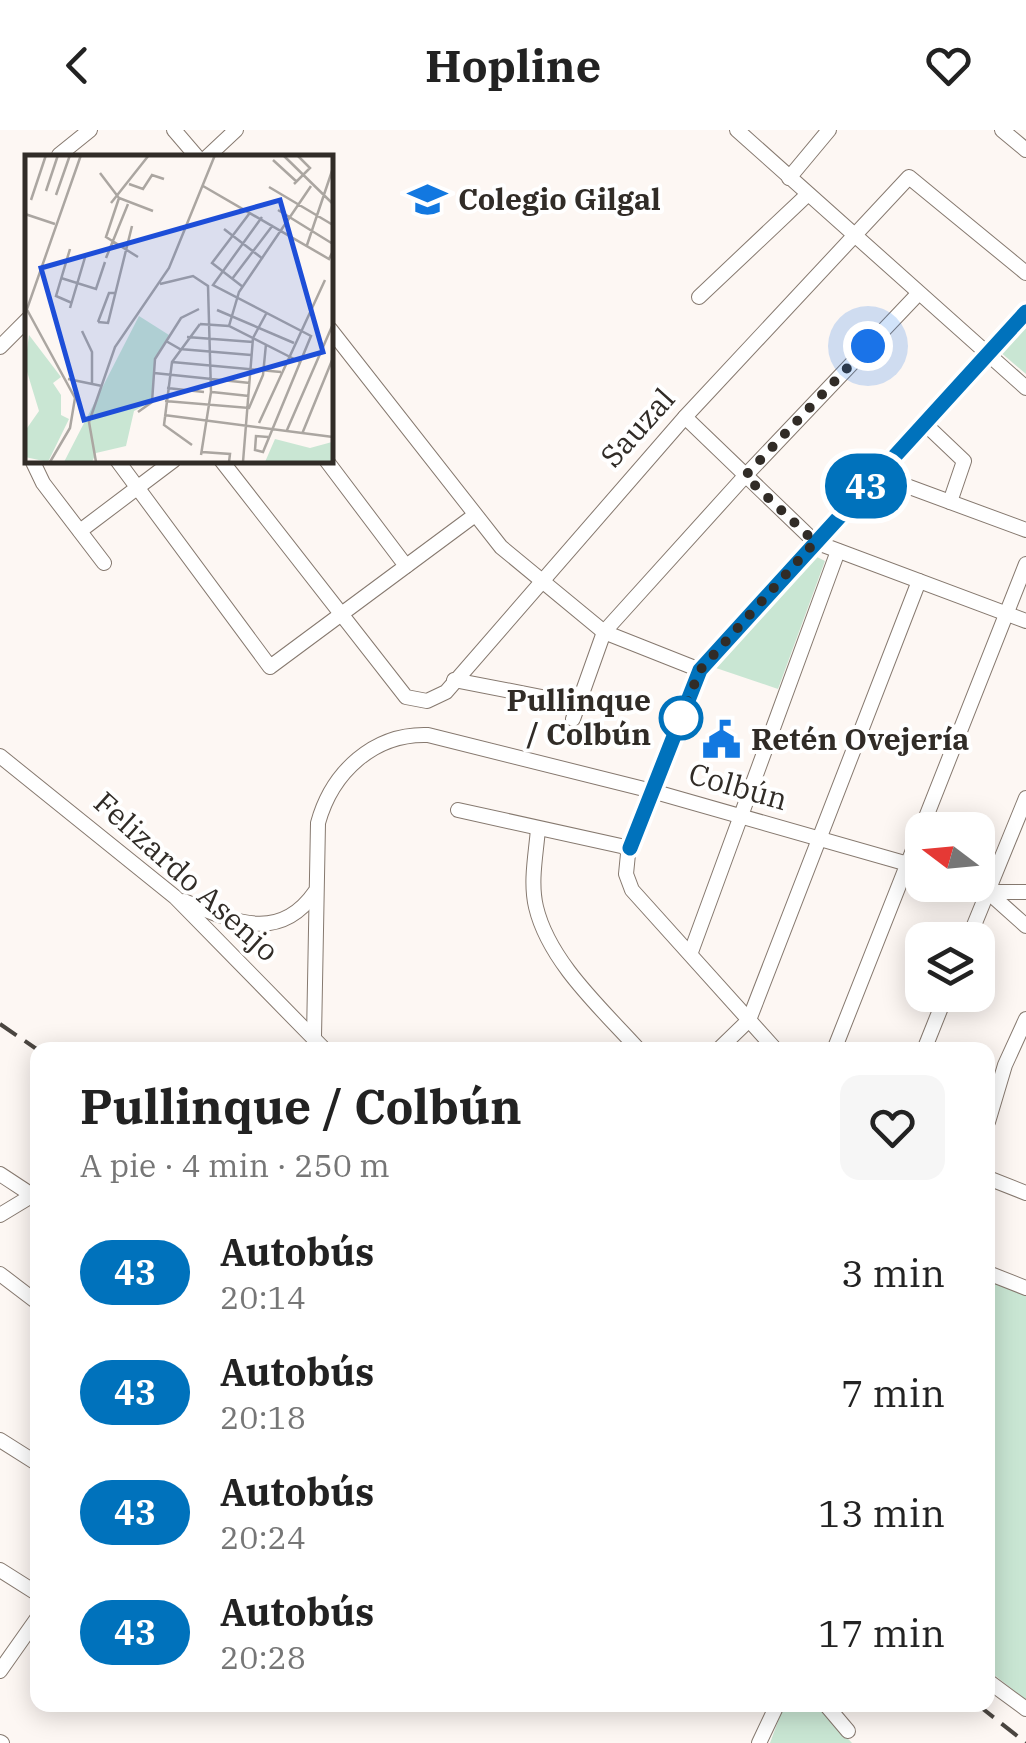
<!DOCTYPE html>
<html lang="es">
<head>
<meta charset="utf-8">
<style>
	:root { --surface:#fff; --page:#f6f6f6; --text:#222; --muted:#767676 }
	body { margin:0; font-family:"IBM Plex Serif",serif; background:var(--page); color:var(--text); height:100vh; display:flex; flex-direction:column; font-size:38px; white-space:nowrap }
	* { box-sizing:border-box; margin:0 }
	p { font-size:32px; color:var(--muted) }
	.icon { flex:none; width:55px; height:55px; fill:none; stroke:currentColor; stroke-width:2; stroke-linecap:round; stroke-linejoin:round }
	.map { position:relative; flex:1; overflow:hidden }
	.side { position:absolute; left:30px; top:912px; width:965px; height:670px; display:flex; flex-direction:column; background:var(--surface); border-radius:20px; box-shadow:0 5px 25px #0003 }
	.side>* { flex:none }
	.badge { padding:0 20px; border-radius:32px; font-size:35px; line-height:65px }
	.needle { width:65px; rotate:286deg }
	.tools { position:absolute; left:905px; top:682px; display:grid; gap:20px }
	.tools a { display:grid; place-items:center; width:90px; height:90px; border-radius:20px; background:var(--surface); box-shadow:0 5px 25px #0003; font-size:50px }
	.you { position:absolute; width:50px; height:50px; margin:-25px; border:8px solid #fff; border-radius:50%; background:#1a73e8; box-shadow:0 0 0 15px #1a73e833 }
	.map>.badge { position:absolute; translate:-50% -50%; box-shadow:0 0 0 5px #fff }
	.round { display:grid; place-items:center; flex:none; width:105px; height:105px; border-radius:20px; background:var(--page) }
	.headline { display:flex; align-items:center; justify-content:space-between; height:170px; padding:0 50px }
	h1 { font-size:48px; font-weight:700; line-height:75px }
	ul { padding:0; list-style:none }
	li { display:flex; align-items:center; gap:30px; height:120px; padding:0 50px }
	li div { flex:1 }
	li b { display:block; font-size:38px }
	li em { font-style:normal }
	li .badge { min-width:110px; font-weight:700; text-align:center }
	header { display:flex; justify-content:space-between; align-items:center; height:130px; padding:0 50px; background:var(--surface); font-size:45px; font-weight:700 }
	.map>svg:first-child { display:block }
	.green { fill:#c9e6d3 }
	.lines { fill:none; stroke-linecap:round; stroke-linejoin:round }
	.minor-casing { stroke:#86796f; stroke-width:16 }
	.minor { stroke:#fff; stroke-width:14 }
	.rail { stroke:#4a4540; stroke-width:4; stroke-dasharray:20 10; stroke-linecap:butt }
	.line-casing { stroke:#fff; stroke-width:22 }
	.line { stroke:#0072bc; stroke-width:15 }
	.walk { stroke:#312c27; stroke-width:10; stroke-dasharray:0 18 }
	.stop-dot { fill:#fff; stroke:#0072bc; stroke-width:5 }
	.labels { text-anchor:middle; stroke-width:8; stroke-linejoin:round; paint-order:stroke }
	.poi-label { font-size:30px; font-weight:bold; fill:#312c27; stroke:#fff; text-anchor:start }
	.street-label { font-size:30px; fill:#312c27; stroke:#fff }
	.stop-label { font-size:30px; font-weight:bold; fill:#312c27; stroke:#fff; text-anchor:end }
	.inset-road { fill:none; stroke:#aba6a1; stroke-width:2.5 }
	.view { fill:#1d4ed8; fill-opacity:0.15; stroke:#1d4ed8; stroke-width:5 }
	.inset-edge { fill:none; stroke:#312c27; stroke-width:5 }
</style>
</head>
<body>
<header><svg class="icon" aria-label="back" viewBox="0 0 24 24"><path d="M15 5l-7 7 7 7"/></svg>Hopline<svg class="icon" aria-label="heart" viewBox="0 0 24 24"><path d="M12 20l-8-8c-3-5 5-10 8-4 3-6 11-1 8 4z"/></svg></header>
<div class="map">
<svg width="1026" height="1613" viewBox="0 0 1026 1613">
	<rect width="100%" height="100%" fill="#fdf7f3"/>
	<!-- green -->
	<g class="green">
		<polygon points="1026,192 1026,244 999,221"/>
		<polygon points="815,426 825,431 778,559 716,538"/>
		<polygon points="988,1149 1026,1165 1026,1570 988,1540"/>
		<polygon points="784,1575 816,1575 852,1613 770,1613"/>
	</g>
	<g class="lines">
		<defs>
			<g id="minor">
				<polyline points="174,0 198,28"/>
				<polyline points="737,0 1026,258"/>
				<polyline points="1002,0 1026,20"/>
				<polyline points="59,25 90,0"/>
				<polyline points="206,28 236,0"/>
				<polyline points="789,48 829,0"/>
				<polyline points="699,167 807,65"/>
				<polyline points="330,199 501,417 604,502 700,540"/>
				<polyline points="0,217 28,189"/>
				<polyline points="685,287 815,412 1026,491"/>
				<polyline points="924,293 964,331 950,372"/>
				<polyline points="32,330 43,353 104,433"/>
				<polyline points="117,330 270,537 475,385"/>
				<polyline points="221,330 406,567 427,571 446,562 685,287 909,47 1026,143"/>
				<polyline points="326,330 406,436"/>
				<polyline points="877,345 1026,400"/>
				<polyline points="80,401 174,330"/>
				<polyline points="454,550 562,571 578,567"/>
				<polyline points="573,589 604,502 745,346 917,165"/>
				<polyline points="0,626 175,767 325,920"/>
				<polyline points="458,680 630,718"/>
				<path d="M 538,699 C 536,724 530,752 536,777 C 549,832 602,879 639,920"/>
				<polyline points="970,755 988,762 1026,762"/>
				<polyline points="988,762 1026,796"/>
				<path d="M 184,771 C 232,791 279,814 315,762"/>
				<polyline points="968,810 1026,668"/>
				<polyline points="691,822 838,421"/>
				<path d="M 314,907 L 318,693 C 332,642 374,603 428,605 L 652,661 L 922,738"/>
				<polyline points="718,920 749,890 919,451"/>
				<polyline points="776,920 632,760 626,744 628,724 700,540 1026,182"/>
				<polyline points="834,920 1026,434"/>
				<polyline points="924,920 946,865"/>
				<polyline points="988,992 1005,935 1026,889"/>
				<polyline points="0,1044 38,1069"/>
				<polyline points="988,1048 1026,1063"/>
				<polyline points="0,1085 38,1062"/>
				<polyline points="988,1143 1026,1158"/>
				<polyline points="0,1144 38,1173"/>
				<polyline points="0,1310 38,1334"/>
				<polyline points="0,1440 38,1464"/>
				<polyline points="0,1541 38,1487"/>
				<polyline points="988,1551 1026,1579"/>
				<polyline points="826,1575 848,1601"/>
				<polyline points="0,1612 2,1613"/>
				<polyline points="759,1613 777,1575"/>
			</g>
		</defs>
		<!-- minor casing -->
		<use href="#minor" class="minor-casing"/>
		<!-- minor -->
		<use href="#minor" class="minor"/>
		<!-- rail -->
		<g class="rail">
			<polyline points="0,894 38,920"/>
			<polyline points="978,1575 1026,1613"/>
		</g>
	</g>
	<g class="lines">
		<defs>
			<polyline id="line" points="630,718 700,540 1026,182"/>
		</defs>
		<!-- line casing -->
		<use href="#line" class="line-casing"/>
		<!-- line -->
		<use href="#line" class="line"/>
		<!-- walk -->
		<polyline class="walk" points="681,588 700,540 815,412 745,346 868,216"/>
	</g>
	<!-- icons -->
	<defs>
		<symbol id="school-bare" viewBox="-9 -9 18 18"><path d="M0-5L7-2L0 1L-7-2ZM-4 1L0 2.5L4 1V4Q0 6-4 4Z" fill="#1278e0" stroke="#fff" stroke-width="2.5" paint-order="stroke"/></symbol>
		<symbol id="civic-bare" viewBox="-9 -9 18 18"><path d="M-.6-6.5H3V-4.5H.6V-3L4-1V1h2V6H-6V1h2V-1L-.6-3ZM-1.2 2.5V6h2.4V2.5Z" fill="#1278e0" stroke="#fff" stroke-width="2.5" paint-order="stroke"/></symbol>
	</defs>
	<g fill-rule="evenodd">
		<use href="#school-bare" x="400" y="42" width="55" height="55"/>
		<use href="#civic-bare" x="694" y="582" width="55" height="55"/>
	</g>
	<!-- markers -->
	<circle class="stop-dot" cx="681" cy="588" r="20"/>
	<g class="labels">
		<!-- poi labels -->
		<g class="poi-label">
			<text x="458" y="80">Colegio Gilgal</text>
			<text x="751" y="620">Retén Ovejería</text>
		</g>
		<!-- street labels -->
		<g class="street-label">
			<text transform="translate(638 298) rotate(-48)" y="10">Sauzal</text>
			<text transform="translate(738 657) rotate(16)" y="10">Colbún</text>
			<text transform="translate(186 747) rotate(42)" y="10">Felizardo Asenjo</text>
		</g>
		<!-- stop labels -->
		<g class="stop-label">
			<text x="651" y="581">Pullinque<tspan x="651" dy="34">/ Colbún</tspan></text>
		</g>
	</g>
	<!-- overview -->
	<g transform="translate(25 25)">
		<rect width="308" height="308" fill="#fdf7f3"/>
		<path d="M 114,161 L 144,180 L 130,203 L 126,247 L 109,256 L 101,291 L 71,298 L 67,307 L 39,307 ZM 4,180 L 36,222 L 28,228 L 36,240 L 36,260 L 44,264 L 23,307 L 0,302 L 0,276 L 14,256 L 0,210 ZM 250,284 L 285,293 L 307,287 L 307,307 L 240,307 Z" fill="#c9e6d3"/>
		<path class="inset-road" d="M 258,0 L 308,49M 248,5 L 272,27M 75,18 L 94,43 L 128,56M 104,29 L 118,34 L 127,20 L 139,24M 269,29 L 285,13 L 272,0M 178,31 L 304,104 L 308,96M 244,32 L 308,70M 21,36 L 33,0M 31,40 L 45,0M 94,43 L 81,82 L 113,102M 6,45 L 21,0M 86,48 L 124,0M 253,55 L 308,89M 0,59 L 30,69M 237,62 L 188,130 L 286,181 L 238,297 L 230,295 L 231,281 L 243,282M 199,74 L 238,104M 282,90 L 308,13M 45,94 L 31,141 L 47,148M 81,103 L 103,49M 36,123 L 71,134 L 80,107M 207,124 L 248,70M 135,129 L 168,121 L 183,131 L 186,237 L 176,300M 218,132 L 187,108 L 224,59M 0,151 L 50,243 L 45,273 L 25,307M 45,153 L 61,99M 2,154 L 56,0M 192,155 L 269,188M 73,167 L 83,168 L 107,71M 73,167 L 84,138 L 91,138M 175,169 L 204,171 L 275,207M 204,171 L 214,137 L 286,31M 57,176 L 67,197 L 67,229M 162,182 L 228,187M 141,186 L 155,194 L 226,200M 147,207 L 256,217M 129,218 L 225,228M 43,224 L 77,231M 142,233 L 179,237M 187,237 L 224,241M 140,246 L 224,253 L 238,220 L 241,189M 113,257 L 127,247 L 130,204 L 156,163 L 174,154M 139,260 L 308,282M 234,268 L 300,125M 262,275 L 308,169M 277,279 L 308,203M 167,290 L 139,270 L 147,207 L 175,169M 177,297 L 205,299 L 204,307M 71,307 L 64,267 L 90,192 L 144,113 L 190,0M 218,307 L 228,183 L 241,159"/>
		<path class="view" d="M 255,45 L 298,197 L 59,265 L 16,113 Z"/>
		<rect width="308" height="308" class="inset-edge"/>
	</g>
</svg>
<div class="tools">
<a><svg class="needle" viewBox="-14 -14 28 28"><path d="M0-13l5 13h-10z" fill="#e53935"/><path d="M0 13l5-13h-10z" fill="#767676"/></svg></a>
<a><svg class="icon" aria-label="layers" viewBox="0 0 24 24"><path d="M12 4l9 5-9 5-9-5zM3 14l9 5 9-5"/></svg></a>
</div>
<div class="you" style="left:868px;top:216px"></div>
<b class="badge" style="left:866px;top:356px;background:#0072bc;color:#fff">43</b>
<section class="side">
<div class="headline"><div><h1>Pullinque / Colbún</h1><p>A pie · 4 min · 250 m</p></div><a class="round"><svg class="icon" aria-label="heart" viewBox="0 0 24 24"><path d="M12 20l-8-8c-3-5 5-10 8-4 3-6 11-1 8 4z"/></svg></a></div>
<ul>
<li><span class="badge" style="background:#0072bc;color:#fff">43</span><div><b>Autobús</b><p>20:14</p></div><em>3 min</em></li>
<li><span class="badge" style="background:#0072bc;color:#fff">43</span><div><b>Autobús</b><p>20:18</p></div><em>7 min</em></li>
<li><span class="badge" style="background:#0072bc;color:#fff">43</span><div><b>Autobús</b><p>20:24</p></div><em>13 min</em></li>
<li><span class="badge" style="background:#0072bc;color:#fff">43</span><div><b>Autobús</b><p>20:28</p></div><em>17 min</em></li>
</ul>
</section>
</div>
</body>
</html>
